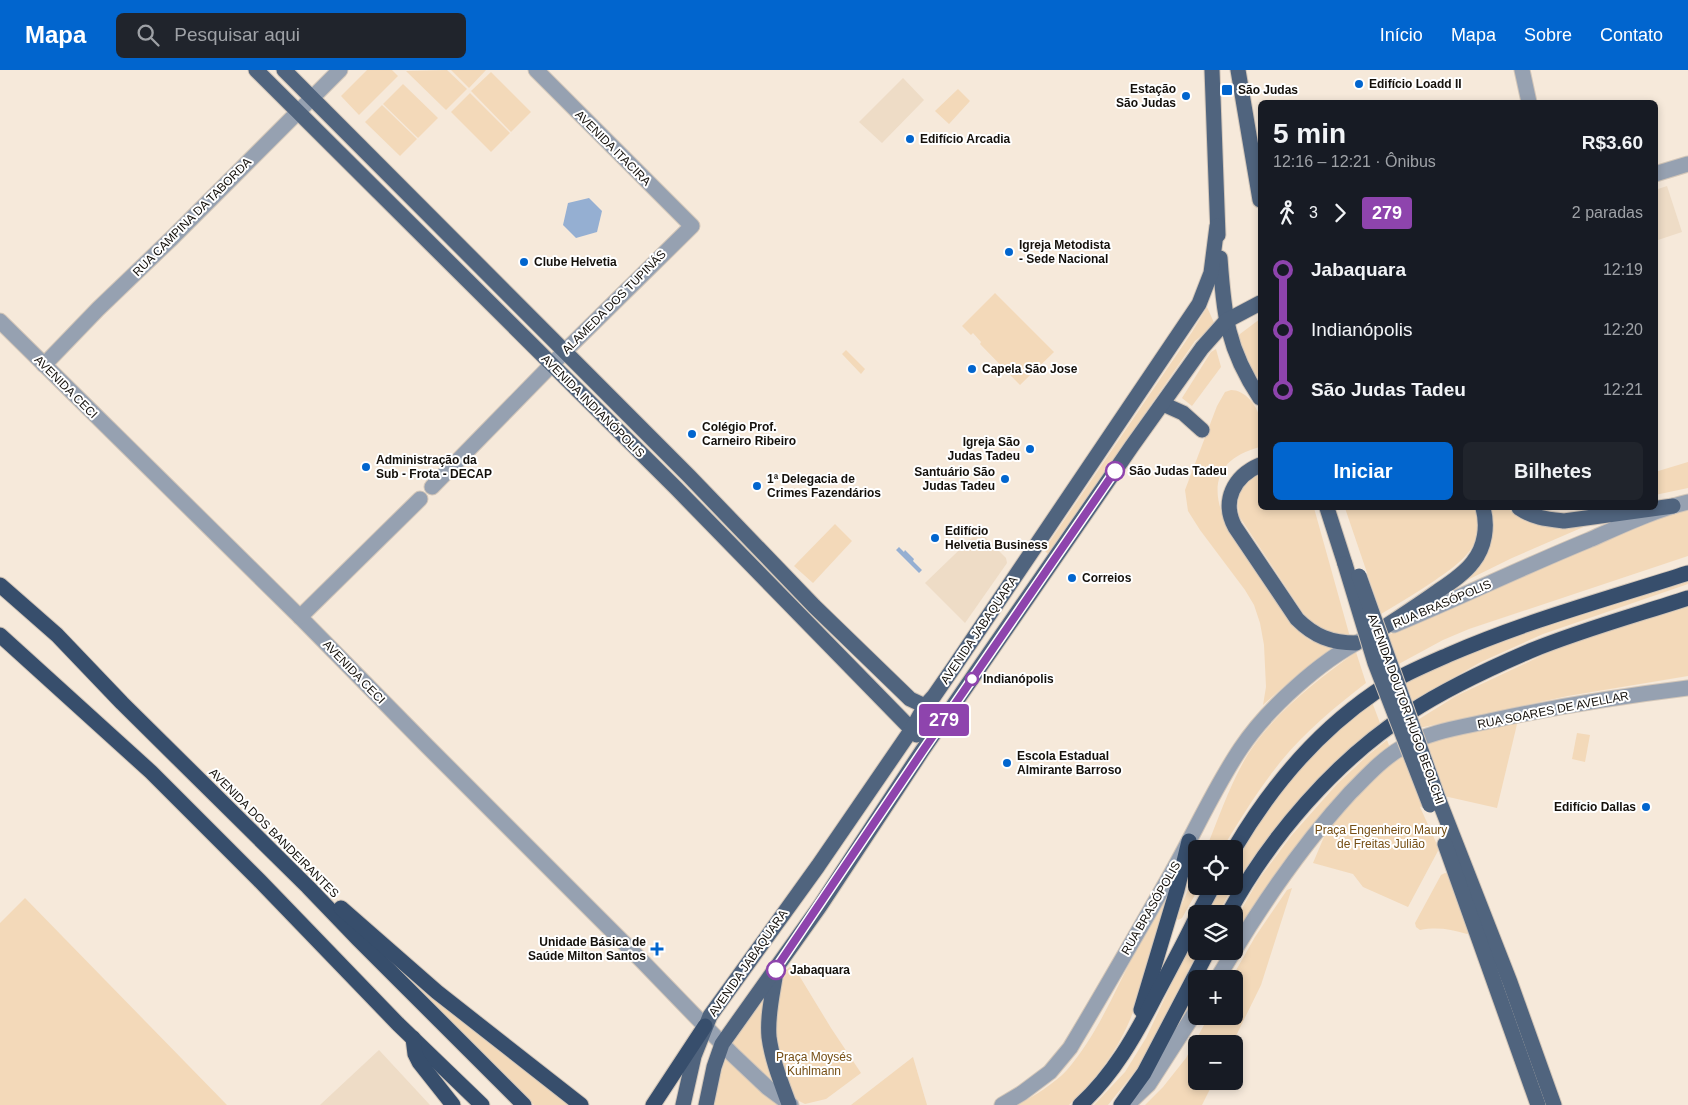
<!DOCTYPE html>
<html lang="pt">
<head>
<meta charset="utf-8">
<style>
	:root { --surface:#171b24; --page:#20242c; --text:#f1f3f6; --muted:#9ea1a6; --accent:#0165ce }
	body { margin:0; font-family:Helvetica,sans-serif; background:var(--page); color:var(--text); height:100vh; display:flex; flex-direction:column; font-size:19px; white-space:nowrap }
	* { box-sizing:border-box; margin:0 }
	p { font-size:16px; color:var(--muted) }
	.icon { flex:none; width:28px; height:28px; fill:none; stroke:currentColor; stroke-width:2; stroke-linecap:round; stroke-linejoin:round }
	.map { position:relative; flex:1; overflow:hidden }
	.side { position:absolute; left:1258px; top:30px; width:400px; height:410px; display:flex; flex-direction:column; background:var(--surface); border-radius:8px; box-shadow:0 2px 8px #0003 }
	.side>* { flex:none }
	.badge { padding:0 10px; border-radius:4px; font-size:18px; line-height:32px }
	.buttons { position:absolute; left:1188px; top:770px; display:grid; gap:10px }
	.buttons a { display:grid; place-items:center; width:55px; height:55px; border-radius:8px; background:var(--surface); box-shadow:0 2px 8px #0003; font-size:25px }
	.map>.badge { position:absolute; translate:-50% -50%; box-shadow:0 0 0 2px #fff }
	.legs { display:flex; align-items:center; gap:8px; height:55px; padding:0 15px; font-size:16px }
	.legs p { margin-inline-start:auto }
	.summary { display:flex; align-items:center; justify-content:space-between; height:85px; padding:0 15px }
	h1 { font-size:28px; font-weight:700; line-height:38px }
	.primary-button { display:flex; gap:10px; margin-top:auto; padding:10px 15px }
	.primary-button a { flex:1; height:58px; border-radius:8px; background:var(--accent); color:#fff; font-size:20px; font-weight:700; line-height:58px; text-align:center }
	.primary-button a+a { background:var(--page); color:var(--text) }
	ul { padding:0 15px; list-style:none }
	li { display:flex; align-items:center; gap:18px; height:60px; font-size:19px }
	li i { display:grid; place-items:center; width:8px; height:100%; margin:0 6px; background:currentColor }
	li i::after { content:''; width:12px; height:12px; margin:-6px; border:4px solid; border-radius:50%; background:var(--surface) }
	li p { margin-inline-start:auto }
	li:first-child i { background:linear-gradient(#0000 50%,currentColor 0) }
	li:last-child i { background:linear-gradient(currentColor 50%,#0000 0) }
	header { display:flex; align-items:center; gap:30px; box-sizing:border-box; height:70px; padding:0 25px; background:var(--accent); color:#fff }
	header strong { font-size:24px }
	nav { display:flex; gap:28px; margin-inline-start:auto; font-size:18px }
	.search { width:350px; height:45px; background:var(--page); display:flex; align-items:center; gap:12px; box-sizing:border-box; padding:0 18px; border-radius:8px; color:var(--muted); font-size:19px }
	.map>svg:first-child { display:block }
	.built { fill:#eedcc6 }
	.green { fill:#f3d9b9 }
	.water { fill:#95afd2 }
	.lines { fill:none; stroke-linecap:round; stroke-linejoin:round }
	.minor-casing { stroke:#d2c6b9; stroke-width:17 }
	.major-casing { stroke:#d2c6b9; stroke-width:17 }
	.highway-casing { stroke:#d2c6b9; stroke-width:17 }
	.minor { stroke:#96a1b1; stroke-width:15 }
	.major { stroke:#50647e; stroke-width:15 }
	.highway { stroke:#374e6c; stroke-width:15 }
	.rail-casing { stroke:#4f4941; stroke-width:5 }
	.rail { stroke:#fff; stroke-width:3; stroke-dasharray:9; stroke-linecap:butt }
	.major-bridge-casing { stroke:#d2c6b9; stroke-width:17; stroke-linecap:butt }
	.major-bridge { stroke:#50647e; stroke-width:15 }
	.line-1-casing { stroke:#fff; stroke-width:11 }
	.line-1 { stroke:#8e44ad; stroke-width:8 }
	.poi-dot { fill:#0165ce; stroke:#fff; stroke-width:2 }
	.stop-1-dot { fill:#fff; stroke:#8e44ad; stroke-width:2.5 }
	.labels { text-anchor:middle; stroke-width:4; stroke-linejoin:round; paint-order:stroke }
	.poi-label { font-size:12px; font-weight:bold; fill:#14100b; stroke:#fff; text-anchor:start }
	.street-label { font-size:12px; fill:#14100b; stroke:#fff }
	.stop-label { font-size:12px; font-weight:bold; fill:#14100b; stroke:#fff; text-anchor:start }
	.park-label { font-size:12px; fill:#764f15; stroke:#fff }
</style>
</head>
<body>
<header>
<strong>Mapa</strong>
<div class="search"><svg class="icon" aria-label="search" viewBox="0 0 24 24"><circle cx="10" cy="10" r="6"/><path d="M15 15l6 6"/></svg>Pesquisar aqui</div>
<nav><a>Início</a><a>Mapa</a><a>Sobre</a><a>Contato</a></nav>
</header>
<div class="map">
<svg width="1688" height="1035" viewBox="0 0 1688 1035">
	<rect width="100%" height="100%" fill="#f6e9da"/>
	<!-- built -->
	<g class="built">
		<polygon points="903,8 924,30 882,73 859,52"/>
		<polygon points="1667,116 1682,162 1655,171 1655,120"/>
		<polygon points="979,461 1006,488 1007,493 965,553 925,513"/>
		<polygon points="379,980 430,1035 320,1035"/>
	</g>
	<!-- green -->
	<g class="green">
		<polygon points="367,0 392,0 398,6 359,45 341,26"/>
		<polygon points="447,0 467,19 446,40 406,1"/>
		<polygon points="451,0 486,0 469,18"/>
		<polygon points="491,2 531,42 511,62 471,21"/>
		<polygon points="403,14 438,48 418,68 383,34"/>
		<polygon points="958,19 970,31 949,54 935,41"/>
		<polygon points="470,23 510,63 491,82 451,42"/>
		<polygon points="382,35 417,69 400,86 365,52"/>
		<polygon points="995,223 1054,282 1020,315 980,274 981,272 973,263 971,265 962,256"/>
		<polygon points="1207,237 1215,255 1195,271 1048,484 1044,480 1192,262"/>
		<polygon points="1260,249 1260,311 1249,295 1235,270 1240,264"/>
		<polygon points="1216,279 1221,297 1192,336 1182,328 1211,282"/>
		<polygon points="846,280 865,299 861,304 842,284"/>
		<path d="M 1231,320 C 1244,320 1255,333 1259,345 C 1263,353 1260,368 1260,377 C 1217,388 1208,416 1227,455 L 1300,563 L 1311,571 L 1334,578 L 1297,605 L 1263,635 L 1266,617 L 1264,575 L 1260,553 L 1254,535 L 1245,520 L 1200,460 L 1188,441 L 1185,420 L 1217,336 L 1225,322 Z"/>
		<polygon points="1688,392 1688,418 1655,425 1655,402"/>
		<path d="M 1260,397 L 1260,438 L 1314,438 L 1350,567 C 1332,567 1315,556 1303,543 L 1239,446 L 1238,436 L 1239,417 Z"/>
		<polygon points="1688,437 1688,486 1469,559 1443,570 1395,596 1385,567 1440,539 1596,469"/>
		<path d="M 1345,438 L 1475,438 C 1488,475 1460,493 1434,511 C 1416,523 1399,533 1381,544 Z"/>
		<polygon points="1489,438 1511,438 1513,440 1588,455 1512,488 1443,522 1468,503"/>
		<polygon points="835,454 852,471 813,513 794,496"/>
		<polygon points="1688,506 1688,514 1543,564 1481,592 1409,633 1399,611 1440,591"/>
		<polygon points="1688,534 1688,606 1568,626 1419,658 1416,651 1456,626 1545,584 1580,570"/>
		<path d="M 1356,582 L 1366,613 C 1336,636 1306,661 1282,690 C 1259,718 1241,748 1222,779 L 1206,779 C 1219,747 1230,714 1248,684 C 1275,642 1316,611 1356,582 Z"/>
		<path d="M 1372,632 L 1380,653 C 1319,699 1277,753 1234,815 L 1234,789 L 1259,748 L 1293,704 L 1345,653 Z"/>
		<polygon points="1518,650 1497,738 1444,726 1420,737 1439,779 1408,837 1363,817 1353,804 1313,793 1329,755 1367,712 1419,673"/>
		<polygon points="1577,663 1590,665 1585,692 1572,689"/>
		<path d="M 1387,670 L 1390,678 C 1371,695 1352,712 1334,730 C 1295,772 1263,820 1234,869 L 1234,852 L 1259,809 L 1291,766 L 1337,714 L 1367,686 Z"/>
		<polygon points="1196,801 1196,816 1200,816 1182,848 1178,850 1176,848"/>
		<path d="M 1445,803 L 1449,804 L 1471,862 L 1467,864 C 1450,859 1437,857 1420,860 L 1416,857 L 1415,853 L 1441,805 Z"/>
		<polygon points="1218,816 1233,816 1218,844 1205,844"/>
		<polygon points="1292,818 1261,915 1232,974 1196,974 1196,1011 1214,1011 1202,1035 1145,1035 1163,1017 1186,988 1209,946 1234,946 1234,909 1231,909 1255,867 1287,820"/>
		<polygon points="25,828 227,1035 0,1035 0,853"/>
		<path d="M 1168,828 C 1156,869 1146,913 1129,952 C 1116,983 1094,1012 1069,1035 L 1017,1035 C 1034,1026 1054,1014 1067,1000 C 1097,965 1115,921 1136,880 C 1144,864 1155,839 1168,828 Z"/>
		<polygon points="1196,862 1196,881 1198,881 1141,994 1108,1035 1094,1035 1125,1002 1146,968"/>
		<polygon points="791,896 800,907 831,958 861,1003 826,1029 805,1034 791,1027 773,965 780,905"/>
		<polygon points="400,899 572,1035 534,1035 403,907"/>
		<polygon points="769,916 778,1017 731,972"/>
		<polygon points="913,987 927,1035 851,1035"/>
		<polygon points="725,990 729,991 779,1035 712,1035 713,1028"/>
	</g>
	<!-- water -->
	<g class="water">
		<polygon points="589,128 602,141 597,162 576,168 563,155 568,133"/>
		<polygon points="899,477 904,482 905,480 914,489 913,491 922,500 919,503 896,480"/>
	</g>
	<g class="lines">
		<defs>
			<g id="minor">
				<polyline points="1522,0 1529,32"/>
				<polyline points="1655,104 1688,94"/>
				<polyline points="0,251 300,547 427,676 643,892 732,984 768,1018 791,1035"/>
				<polyline points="44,295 98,239 171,169 340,0"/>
				<polyline points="432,417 565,281 692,156 536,0"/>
				<polyline points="300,547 420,429"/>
				<path d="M 1394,555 C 1459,528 1523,497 1589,470 C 1621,456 1654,440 1688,432"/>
				<path d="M 1234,881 C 1268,825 1306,771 1350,723 C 1366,707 1381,690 1401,678 C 1429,661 1463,657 1494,650 C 1559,636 1623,626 1688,618"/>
				<polyline points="1217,909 1234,881"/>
				<path d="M 1002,1035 L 1022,1023 L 1050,1002 L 1070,978 C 1105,920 1138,862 1171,804 C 1195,762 1214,718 1241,678 C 1267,639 1320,591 1362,570"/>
				<polyline points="1127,1035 1149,1014 1196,941"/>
			</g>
			<g id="major">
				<polyline points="256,0 676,418 917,665"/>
				<polyline points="284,0 689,406 814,536 910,629 925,636"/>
				<polyline points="1212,0 1218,165"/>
				<polyline points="1238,0 1260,130"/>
				<path d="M 1220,188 C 1224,245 1227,279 1260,328"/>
				<polyline points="1163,334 1183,343 1202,360"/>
				<path d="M 1260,395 C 1234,406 1221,431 1235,457 L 1297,549 C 1314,566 1331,573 1356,573"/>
				<polyline points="1327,438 1345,494"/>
				<path d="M 1519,438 C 1534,448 1546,449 1564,451 L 1673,436"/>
				<path d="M 1374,564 C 1395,550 1417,536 1438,521 C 1450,513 1464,504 1473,492 C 1485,477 1488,456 1483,438"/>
				<polyline points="1438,728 1510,912 1554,1035"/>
				<polyline points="1445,774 1538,1035"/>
				<path d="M 776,901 C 773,923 767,945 769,967 C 772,990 781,1012 789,1034"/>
				<polyline points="683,1035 694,986 710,946 818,796 912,659 925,636 934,626 954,597 1199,234 1211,203 1217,156"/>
				<polyline points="706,1035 714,997 722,974 820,836 922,681 1132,376 1202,278 1226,251 1260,233"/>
			</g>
			<g id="highway">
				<polyline points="0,515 57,565 122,633 308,817 358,869 524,1035"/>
				<polyline points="0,565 151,702 259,810 398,954 482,1035"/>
				<path d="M 1234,779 C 1270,718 1316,663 1374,623 C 1397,607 1423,596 1448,585 C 1526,551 1607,529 1688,503"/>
				<polyline points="341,838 437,922 581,1035"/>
				<polyline points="1198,844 1213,816"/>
				<path d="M 1228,844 C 1270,767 1335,691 1409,643 C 1447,618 1488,599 1530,581 C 1581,560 1636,545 1688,528"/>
				<polyline points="1141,940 1177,820 1189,771"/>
				<polyline points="413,968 415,984 419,992 453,1035"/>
				<polyline points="653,1035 705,956"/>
				<path d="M 1080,1035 C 1113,1005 1135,966 1155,927 C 1169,901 1183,875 1196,848"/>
				<polyline points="1121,1035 1144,1003 1208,881"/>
			</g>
		</defs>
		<!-- minor casing -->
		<use href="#minor" class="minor-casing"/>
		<!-- major casing -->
		<use href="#major" class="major-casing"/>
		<!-- highway casing -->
		<use href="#highway" class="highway-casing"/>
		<!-- minor -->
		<use href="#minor" class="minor"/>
		<!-- major -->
		<use href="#major" class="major"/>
		<!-- highway -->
		<use href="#highway" class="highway"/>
		<defs>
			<polyline id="rail" points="1342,494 1368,584 1428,738"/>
		</defs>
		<!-- rail casing -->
		<use href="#rail" class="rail-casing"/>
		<!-- rail -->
		<use href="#rail" class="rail"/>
		<defs>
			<g id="major-bridge">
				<polyline points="1345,494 1375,593 1430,735"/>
				<polyline points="1359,506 1438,728"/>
			</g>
		</defs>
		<!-- major-bridge casing -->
		<use href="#major-bridge" class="major-bridge-casing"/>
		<!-- major-bridge -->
		<use href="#major-bridge" class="major-bridge"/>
	</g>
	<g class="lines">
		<defs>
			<polyline id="line-1" points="776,900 777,897 922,682 1115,401"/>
		</defs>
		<!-- line-1 casing -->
		<use href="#line-1" class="line-1-casing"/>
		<!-- line-1 -->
		<use href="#line-1" class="line-1"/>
	</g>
	<!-- markers -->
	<g class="poi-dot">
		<circle cx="1359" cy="14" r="5"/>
		<rect x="1221" y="14" width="12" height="12" rx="2.5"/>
		<circle cx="1186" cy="26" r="5"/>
		<circle cx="910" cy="69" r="5"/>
		<circle cx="1009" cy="182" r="5"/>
		<circle cx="524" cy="192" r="5"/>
		<circle cx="972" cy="299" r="5"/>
		<circle cx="692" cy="364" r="5"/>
		<circle cx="1030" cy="379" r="5"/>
		<circle cx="366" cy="397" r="5"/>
		<circle cx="1005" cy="409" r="5"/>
		<circle cx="757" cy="416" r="5"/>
		<circle cx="935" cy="468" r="5"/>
		<circle cx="1072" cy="508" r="5"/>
		<circle cx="1007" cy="693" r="5"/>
		<circle cx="1646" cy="737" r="5"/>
		<path d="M654.5 871.5h5v5h5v5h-5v5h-5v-5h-5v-5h5z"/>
	</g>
	<g class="stop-1-dot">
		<circle cx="1115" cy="401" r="9"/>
		<circle cx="972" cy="609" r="6"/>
		<circle cx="776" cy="900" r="9"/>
	</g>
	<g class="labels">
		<!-- poi labels -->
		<g class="poi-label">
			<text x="1369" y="18">Edifício Loadd II</text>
			<text x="1176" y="23" text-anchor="end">Estação<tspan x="1176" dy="14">São Judas</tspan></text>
			<text x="1238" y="24">São Judas</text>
			<text x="920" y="73">Edifício Arcadia</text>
			<text x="1019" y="179">Igreja Metodista<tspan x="1019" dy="14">- Sede Nacional</tspan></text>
			<text x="534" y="196">Clube Helvetia</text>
			<text x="982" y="303">Capela São Jose</text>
			<text x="702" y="361">Colégio Prof.<tspan x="702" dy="14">Carneiro Ribeiro</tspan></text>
			<text x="1020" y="376" text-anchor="end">Igreja São<tspan x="1020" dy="14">Judas Tadeu</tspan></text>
			<text x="376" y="394">Administração da<tspan x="376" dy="14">Sub - Frota - DECAP</tspan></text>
			<text x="995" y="406" text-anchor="end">Santuário São<tspan x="995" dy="14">Judas Tadeu</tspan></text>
			<text x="767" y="413">1ª Delegacia de<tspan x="767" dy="14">Crimes Fazendários</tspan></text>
			<text x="945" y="465">Edifício<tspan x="945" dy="14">Helvetia Business</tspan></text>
			<text x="1082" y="512">Correios</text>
			<text x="1017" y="690">Escola Estadual<tspan x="1017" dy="14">Almirante Barroso</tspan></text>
			<text x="1636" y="741" text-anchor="end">Edifício Dallas</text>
			<text x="646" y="876" text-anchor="end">Unidade Básica de<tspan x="646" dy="14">Saúde Milton Santos</tspan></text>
		</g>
		<!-- street labels -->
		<g class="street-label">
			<text transform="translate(613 78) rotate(45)" y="4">AVENIDA ITACIRA</text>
			<text transform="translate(192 147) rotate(-45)" y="4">RUA CAMPINA DA TABORDA</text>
			<text transform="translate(614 232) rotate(-45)" y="4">ALAMEDA DOS TUPINÁS</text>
			<text transform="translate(66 317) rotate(45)" y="4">AVENIDA CECI</text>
			<text transform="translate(593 336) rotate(45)" y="4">AVENIDA INDIANÓPOLIS</text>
			<text transform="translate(1442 534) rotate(-23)" y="4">RUA BRASÓPOLIS</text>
			<text transform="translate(979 560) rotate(-56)" y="4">AVENIDA JABAQUARA</text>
			<text transform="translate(354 602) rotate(46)" y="4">AVENIDA CECI</text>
			<text transform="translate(1406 639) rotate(70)" y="4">AVENIDA DOUTOR HUGO BEOLCHI</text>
			<text transform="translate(1553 640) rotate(-11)" y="4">RUA SOARES DE AVELLAR</text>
			<text transform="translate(274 763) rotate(45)" y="4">AVENIDA DOS BANDEIRANTES</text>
			<text transform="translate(1151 838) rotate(-60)" y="4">RUA BRASÓPOLIS</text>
			<text transform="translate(748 893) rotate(-55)" y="4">AVENIDA JABAQUARA</text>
		</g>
		<!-- stop labels -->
		<g class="stop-label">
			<text x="1129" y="405">São Judas Tadeu</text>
			<text x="983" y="613">Indianópolis</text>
			<text x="790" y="904">Jabaquara</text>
		</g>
		<!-- park labels -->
		<g class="park-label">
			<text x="1381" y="764">Praça Engenheiro Maury<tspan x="1381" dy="14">de Freitas Julião</tspan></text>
			<text x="814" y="991">Praça Moysés<tspan x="814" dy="14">Kuhlmann</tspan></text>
		</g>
	</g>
</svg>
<div class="buttons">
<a><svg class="icon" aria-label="locate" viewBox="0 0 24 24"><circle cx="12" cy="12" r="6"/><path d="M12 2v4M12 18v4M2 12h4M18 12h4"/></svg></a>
<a><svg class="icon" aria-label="layers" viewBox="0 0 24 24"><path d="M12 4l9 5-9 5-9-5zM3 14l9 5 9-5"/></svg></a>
<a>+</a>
<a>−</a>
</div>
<b class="badge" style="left:944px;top:650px;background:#8e44ad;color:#fff">279</b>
<section class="side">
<div class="summary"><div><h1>5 min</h1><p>12:16 – 12:21 · Ônibus</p></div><b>R$3.60</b></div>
<div class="legs"><svg class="icon" aria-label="walk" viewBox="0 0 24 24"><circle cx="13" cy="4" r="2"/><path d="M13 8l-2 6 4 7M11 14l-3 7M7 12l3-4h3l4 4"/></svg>3<svg class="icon" aria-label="forward" viewBox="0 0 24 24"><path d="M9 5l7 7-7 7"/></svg><b class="badge" style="background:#8e44ad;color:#fff">279</b><p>2 paradas</p></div>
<ul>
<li><i style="color:#8e44ad"></i><b>Jabaquara</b><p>12:19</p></li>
<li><i style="color:#8e44ad"></i><span>Indianópolis</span><p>12:20</p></li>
<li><i style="color:#8e44ad"></i><b>São Judas Tadeu</b><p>12:21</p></li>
</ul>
<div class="primary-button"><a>Iniciar</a><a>Bilhetes</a></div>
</section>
</div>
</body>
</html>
